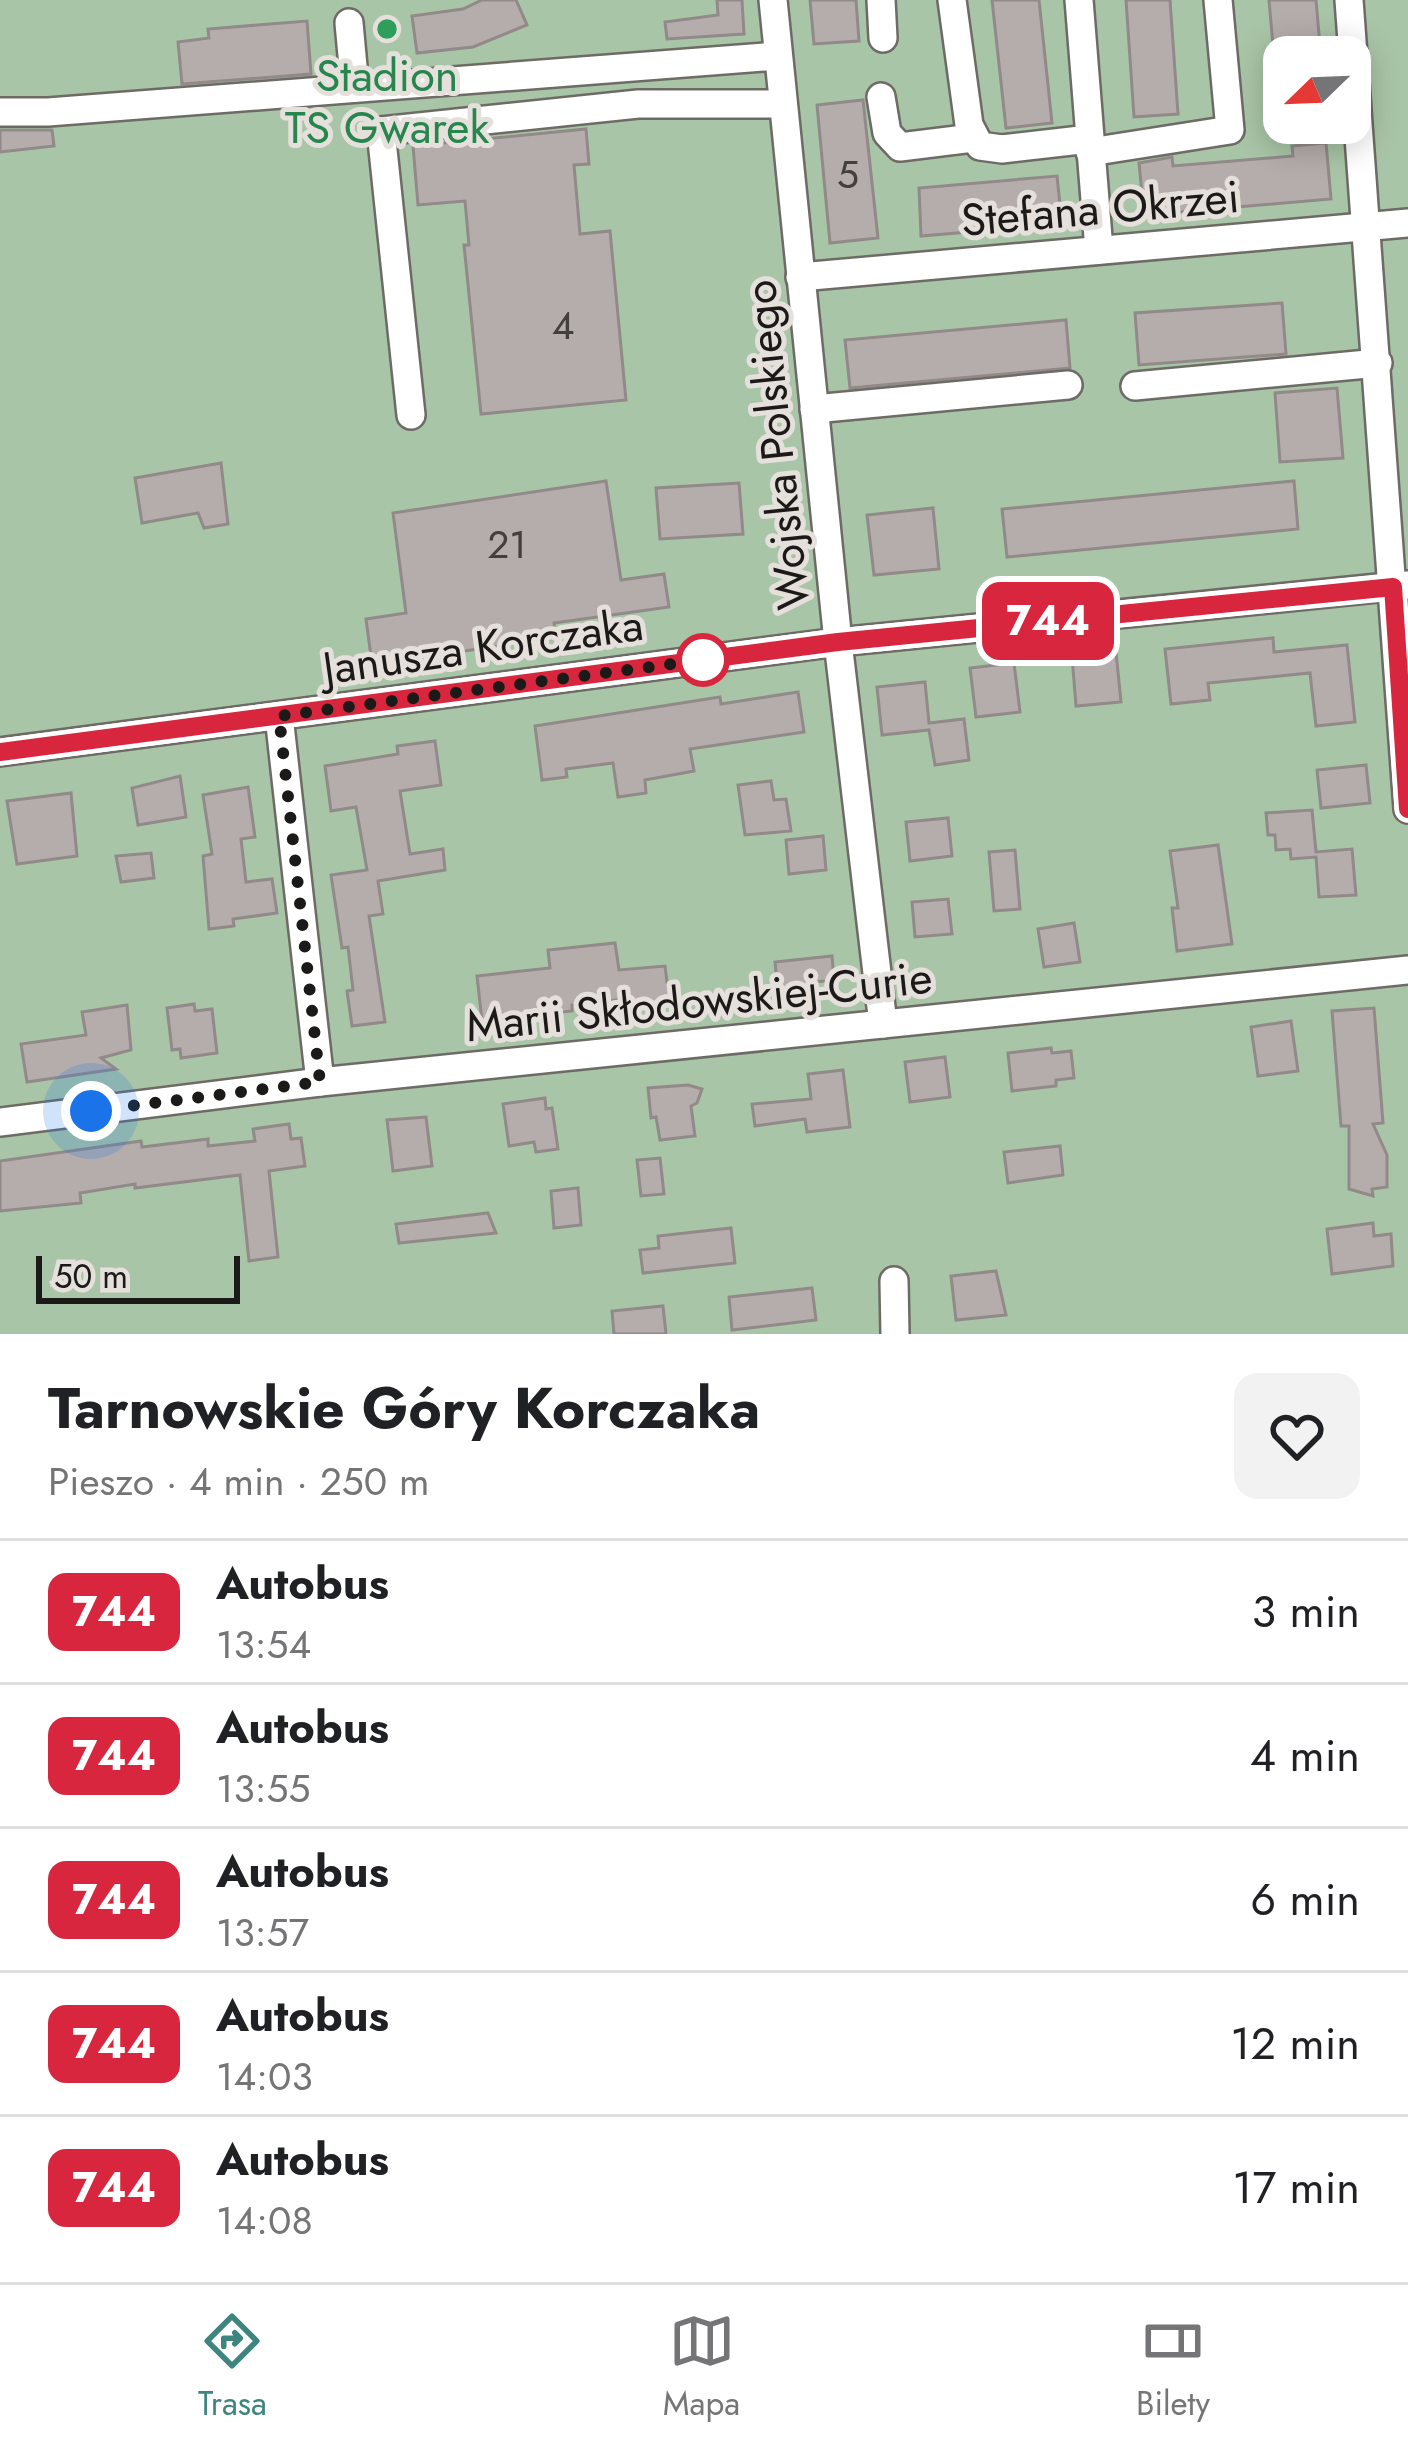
<!DOCTYPE html>
<html lang="pl">
<head>
<meta charset="utf-8">
<style>
	:root { --surface:#fff; --page:#f2f2f2; --text:#202124; --muted:#757577; --line:#e0e0e0; --accent:#3e8580 }
	body { margin:0; font-family:Jost,sans-serif; background:var(--page); color:var(--text); height:100vh; display:flex; flex-direction:column; font-size:45px; white-space:nowrap }
	* { box-sizing:border-box; margin:0 }
	p { font-size:39px; color:var(--muted) }
	.icon { flex:none; width:66px; height:66px; fill:none; stroke:currentColor; stroke-width:2; stroke-linecap:round; stroke-linejoin:round }
	.map { position:relative; height:1334px; overflow:hidden }
	.details { display:flex; flex-direction:column; background:var(--surface); flex:1 }
	.details>* { flex:none }
	.badge { padding:0 24px; border-radius:18px; font-size:42px; line-height:78px }
	.needle { width:78px; rotate:247deg }
	.fabs { position:absolute; left:1263px; top:36px; display:grid; gap:24px }
	.fabs a { display:grid; place-items:center; width:108px; height:108px; border-radius:24px; background:var(--surface); box-shadow:0 6px 30px #0003; font-size:60px }
	.scale { position:absolute; left:36px; bottom:30px; width:204px; box-sizing:border-box; padding-left:12px; border:6px solid #1c1a18; border-top:0; font-size:33px; line-height:42px; white-space:nowrap; color:#1c1a18; -webkit-text-stroke:9px #e5e0db; paint-order:stroke }
	.you { position:absolute; width:60px; height:60px; margin:-30px; border:9px solid #fff; border-radius:50%; background:#1a73e8; box-shadow:0 0 0 18px #1a73e833 }
	.map>.badge { position:absolute; translate:-50% -50%; box-shadow:0 0 0 6px #fff }
	.round { display:grid; place-items:center; flex:none; width:126px; height:126px; border-radius:24px; background:var(--page) }
	.summary { display:flex; align-items:center; justify-content:space-between; height:204px; padding:0 48px }
	h1 { font-size:57px; font-weight:700; line-height:90px }
	ul { padding:0; list-style:none }
	li { display:flex; align-items:center; gap:36px; height:144px; padding:0 48px; border-top:3px solid var(--line) }
	li div { flex:1 }
	li b { display:block; font-size:45px }
	li em { font-style:normal }
	li .badge { min-width:132px; font-weight:700; text-align:center }
	.dock { display:flex; justify-content:space-around; align-items:center; height:168px; border-top:3px solid var(--line); background:var(--surface); font-size:33px; color:var(--muted) }
	.dock a { display:grid; justify-items:center; gap:6px }
	.dock .active { color:var(--accent) }
	.map>svg:first-child { display:block }
	.green { fill:#a9c5a7; fill-rule:evenodd }
	.building { fill:#b5adac; stroke:#918a89; stroke-width:3 }
	.lines { fill:none; stroke-linecap:round; stroke-linejoin:round }
	.minor-casing { stroke:#6e6a65; stroke-width:32 }
	.minor { stroke:#fff; stroke-width:27 }
	.line-casing { stroke:#fff; stroke-width:27 }
	.line { stroke:#d7263d; stroke-width:18 }
	.walk { stroke:#1c1a18; stroke-width:12; stroke-dasharray:0 21.6 }
	.leisure-dot { fill:#2e9e5b; stroke:#e5e0db; stroke-width:4.5 }
	.stop-dot { fill:#fff; stroke:#d7263d; stroke-width:6 }
	.labels { text-anchor:middle; stroke-width:10; stroke-linejoin:round; paint-order:stroke }
	.number-label { font-size:39px; fill:#423f3d }
	.leisure-label { font-size:45px; fill:#27864d; stroke:#e5e0db }
	.street-label { font-size:45px; fill:#1c1a18; stroke:#e5e0db }
</style>
</head>
<body>
<div class="map">
<svg width="1408" height="1334" viewBox="0 0 1408 1334">
	<rect width="100%" height="100%" fill="#e5e0db"/>
	<!-- green -->
	<path class="green" d="M 0,0 L 1408,0 L 1408,1334 L 0,1334 ZM 1284,57 L 1350,57 L 1350,123 L 1284,123 Z"/>
	<!-- building -->
	<g class="building">
		<polygon points="482,0 516,0 527,25 473,47 417,53 412,16 463,9"/>
		<polygon points="717,0 742,0 744,34 667,39 665,22 718,15"/>
		<polygon points="810,0 856,0 859,41 814,44"/>
		<polygon points="992,0 1039,0 1052,123 1006,128"/>
		<polygon points="1126,0 1170,0 1178,114 1134,117"/>
		<polygon points="1269,0 1316,0 1321,57 1274,57"/>
		<polygon points="307,21 311,74 182,84 178,42 209,38 208,29"/>
		<polygon points="863,100 878,238 830,243 817,105"/>
		<polygon points="586,129 589,164 574,165 580,234 610,231 626,400 481,414 464,245 469,245 465,201 418,205 413,146"/>
		<polygon points="0,130 52,130 54,146 0,152"/>
		<polygon points="1326,143 1331,199 1144,215 1139,163 1172,157 1173,166 1293,156 1292,146"/>
		<polygon points="1057,176 1062,224 921,236 919,188"/>
		<polygon points="1282,303 1286,354 1139,365 1135,313"/>
		<polygon points="1066,320 1070,368 850,388 845,340"/>
		<polygon points="1337,388 1343,458 1280,462 1275,393"/>
		<polygon points="221,463 228,524 204,528 198,513 142,523 135,478"/>
		<polygon points="606,481 621,580 664,574 669,607 554,623 556,638 372,664 366,619 406,613 393,513"/>
		<polygon points="1294,481 1298,529 1007,557 1002,509"/>
		<polygon points="739,483 743,534 660,539 656,488"/>
		<polygon points="933,508 939,569 874,575 867,515"/>
		<polygon points="1273,638 1274,652 1347,645 1355,722 1316,726 1310,673 1208,683 1210,700 1171,704 1165,649"/>
		<polygon points="1116,652 1121,702 1076,706 1072,656"/>
		<polygon points="1014,663 1020,712 976,717 970,668"/>
		<polygon points="925,682 929,723 964,719 969,760 935,765 929,730 882,735 877,687"/>
		<polygon points="798,692 804,732 690,749 694,771 645,780 646,793 618,797 613,763 566,769 567,777 542,780 535,726 720,697 721,704"/>
		<polygon points="435,741 441,785 400,791 410,854 443,849 445,870 378,881 383,914 369,916 385,1022 352,1026 347,991 353,990 348,947 342,948 331,875 367,870 356,807 331,811 325,766 398,754 397,746"/>
		<polygon points="1366,765 1370,803 1321,808 1317,770"/>
		<polygon points="180,776 186,817 138,825 132,788"/>
		<polygon points="771,781 774,800 786,799 791,831 745,835 738,785"/>
		<polygon points="248,787 255,837 241,839 246,882 272,879 277,913 233,919 234,926 209,929 203,856 212,854 203,795"/>
		<polygon points="71,793 77,856 17,864 7,801"/>
		<polygon points="1312,810 1316,852 1352,849 1356,895 1319,897 1316,857 1291,859 1290,849 1276,850 1275,835 1268,835 1266,813"/>
		<polygon points="948,818 952,856 910,861 906,822"/>
		<polygon points="823,836 826,870 789,874 786,840"/>
		<polygon points="1218,845 1232,944 1177,951 1172,908 1178,908 1170,851"/>
		<polygon points="1015,850 1020,909 994,911 989,852"/>
		<polygon points="151,853 154,878 121,882 116,856"/>
		<polygon points="948,899 952,934 915,937 912,902"/>
		<polygon points="1074,923 1080,962 1044,967 1038,929"/>
		<polygon points="615,943 619,970 665,966 667,982 674,981 676,1002 627,1006 626,999 572,1005 572,1011 482,1021 477,976 550,968 548,950"/>
		<polygon points="832,956 834,980 816,982 817,989 778,993 775,962"/>
		<polygon points="194,1004 195,1011 212,1009 217,1053 181,1058 180,1049 172,1050 167,1008"/>
		<polygon points="127,1005 131,1050 101,1058 116,1069 27,1082 21,1044 86,1035 82,1012"/>
		<polygon points="1374,1008 1383,1123 1373,1124 1387,1155 1387,1187 1372,1189 1373,1196 1349,1189 1349,1126 1341,1126 1332,1011"/>
		<polygon points="1291,1021 1298,1071 1258,1076 1251,1027"/>
		<polygon points="1051,1048 1052,1053 1071,1051 1074,1078 1056,1080 1056,1086 1012,1091 1008,1053"/>
		<polygon points="945,1057 950,1097 910,1102 905,1062"/>
		<polygon points="843,1070 850,1127 807,1132 805,1119 755,1126 752,1104 811,1099 808,1074"/>
		<polygon points="688,1085 702,1089 697,1103 691,1106 695,1136 660,1140 656,1117 651,1118 648,1088"/>
		<polygon points="545,1098 546,1109 552,1108 558,1149 536,1152 534,1142 509,1146 503,1104"/>
		<polygon points="426,1117 432,1166 393,1171 387,1120"/>
		<polygon points="289,1124 291,1139 301,1138 305,1166 269,1171 278,1257 249,1261 240,1175 135,1188 135,1184 80,1193 81,1203 0,1211 0,1161 141,1141 142,1147 208,1139 208,1146 255,1141 253,1129"/>
		<polygon points="1060,1146 1063,1175 1008,1183 1004,1152"/>
		<polygon points="660,1158 664,1194 641,1196 637,1160"/>
		<polygon points="578,1188 581,1225 554,1228 551,1191"/>
		<polygon points="488,1213 496,1233 399,1243 396,1224"/>
		<polygon points="1373,1223 1374,1236 1391,1234 1393,1266 1332,1274 1327,1229"/>
		<polygon points="731,1228 735,1263 643,1273 640,1250 659,1248 658,1236"/>
		<polygon points="996,1271 1006,1315 956,1320 951,1276"/>
		<polygon points="812,1288 816,1320 732,1330 729,1297"/>
		<polygon points="663,1306 666,1334 614,1334 612,1311"/>
	</g>
	<g class="lines">
		<defs>
			<g id="minor">
				<polyline points="773,0 838,642 883,1024"/>
				<polyline points="881,0 883,38"/>
				<polyline points="952,0 969,125 980,146 1002,149 1089,139"/>
				<polyline points="1079,0 1099,250"/>
				<polyline points="1349,0 1408,809"/>
				<polyline points="349,23 355,88"/>
				<polyline points="881,97 887,133 900,147 973,138"/>
				<polyline points="0,112 48,112 777,56"/>
				<polyline points="1090,152 1230,130 1218,0"/>
				<polyline points="800,277 1408,223"/>
				<polyline points="1135,386 1378,363"/>
				<polyline points="814,409 1068,385"/>
				<polyline points="411,415 381,131 638,104 782,104"/>
				<polyline points="279,716 320,1082"/>
				<polyline points="0,752 838,642 1408,585"/>
				<polyline points="0,1122 320,1082 1408,970"/>
				<polyline points="894,1281 895,1334"/>
			</g>
		</defs>
		<!-- minor casing -->
		<use href="#minor" class="minor-casing"/>
		<!-- minor -->
		<use href="#minor" class="minor"/>
	</g>
	<g class="lines">
		<defs>
			<polyline id="line" points="0,752 838,642 1393,587 1408,809"/>
		</defs>
		<!-- line casing -->
		<use href="#line" class="line-casing"/>
		<!-- line -->
		<use href="#line" class="line"/>
		<!-- walk -->
		<polyline class="walk" points="91,1111 320,1082 279,716 703,660"/>
	</g>
	<!-- markers -->
	<circle class="leisure-dot" cx="387" cy="29" r="12"/>
	<circle class="stop-dot" cx="703" cy="660" r="24"/>
	<g class="labels">
		<!-- number labels -->
		<g class="number-label">
			<text x="848" y="188">5</text>
			<text x="563" y="339">4</text>
			<text x="507" y="558">21</text>
		</g>
		<!-- leisure labels -->
		<g class="leisure-label">
			<text x="387" y="91">Stadion<tspan x="387" dy="52">TS Gwarek</tspan></text>
		</g>
		<!-- street labels -->
		<g class="street-label">
			<text transform="translate(1100 208) rotate(-5)" y="16">Stefana Okrzei</text>
			<text transform="translate(776 445) rotate(-96)" y="16">Wojska Polskiego</text>
			<text transform="translate(483 646) rotate(-8)" y="16">Janusza Korczaka</text>
			<text transform="translate(699 1001) rotate(-6)" y="16">Marii Skłodowskiej-Curie</text>
		</g>
	</g>
</svg>
<div class="fabs">
<a><svg class="needle" viewBox="-14 -14 28 28"><path d="M0-13l5 13h-10z" fill="#e53935"/><path d="M0 13l5-13h-10z" fill="#757577"/></svg></a>
</div>
<div class="scale">50 m</div>
<div class="you" style="left:91px;top:1111px"></div>
<b class="badge" style="left:1048px;top:621px;background:#d7263d;color:#fff">744</b>
</div>
<section class="details">
<div class="summary"><div><h1>Tarnowskie Góry Korczaka</h1><p>Pieszo · 4 min · 250 m</p></div><a class="round"><svg class="icon" aria-label="heart" viewBox="0 0 24 24"><path d="M12 20l-8-8c-3-5 5-10 8-4 3-6 11-1 8 4z"/></svg></a></div>
<ul>
<li><span class="badge" style="background:#d7263d;color:#fff">744</span><div><b>Autobus</b><p>13:54</p></div><em>3 min</em></li>
<li><span class="badge" style="background:#d7263d;color:#fff">744</span><div><b>Autobus</b><p>13:55</p></div><em>4 min</em></li>
<li><span class="badge" style="background:#d7263d;color:#fff">744</span><div><b>Autobus</b><p>13:57</p></div><em>6 min</em></li>
<li><span class="badge" style="background:#d7263d;color:#fff">744</span><div><b>Autobus</b><p>14:03</p></div><em>12 min</em></li>
<li><span class="badge" style="background:#d7263d;color:#fff">744</span><div><b>Autobus</b><p>14:08</p></div><em>17 min</em></li>
</ul>
</section>
<nav class="dock">
<a class="active"><svg class="icon" aria-label="directions" viewBox="0 0 24 24"><path d="M12 3l9 9-9 9-9-9zM9 14v-3h6M13 9l2 2-2 2"/></svg>Trasa</a>
<a><svg class="icon" aria-label="map" viewBox="0 0 24 24"><path d="M3 6l6-2 6 2 6-2v14l-6 2-6-2-6 2zM9 4v14M15 6v14"/></svg>Mapa</a>
<a><svg class="icon" aria-label="tickets" viewBox="0 0 24 24"><path d="M3 7h18v10H3zM15 7v10"/></svg>Bilety</a>
</nav>
</body>
</html>
